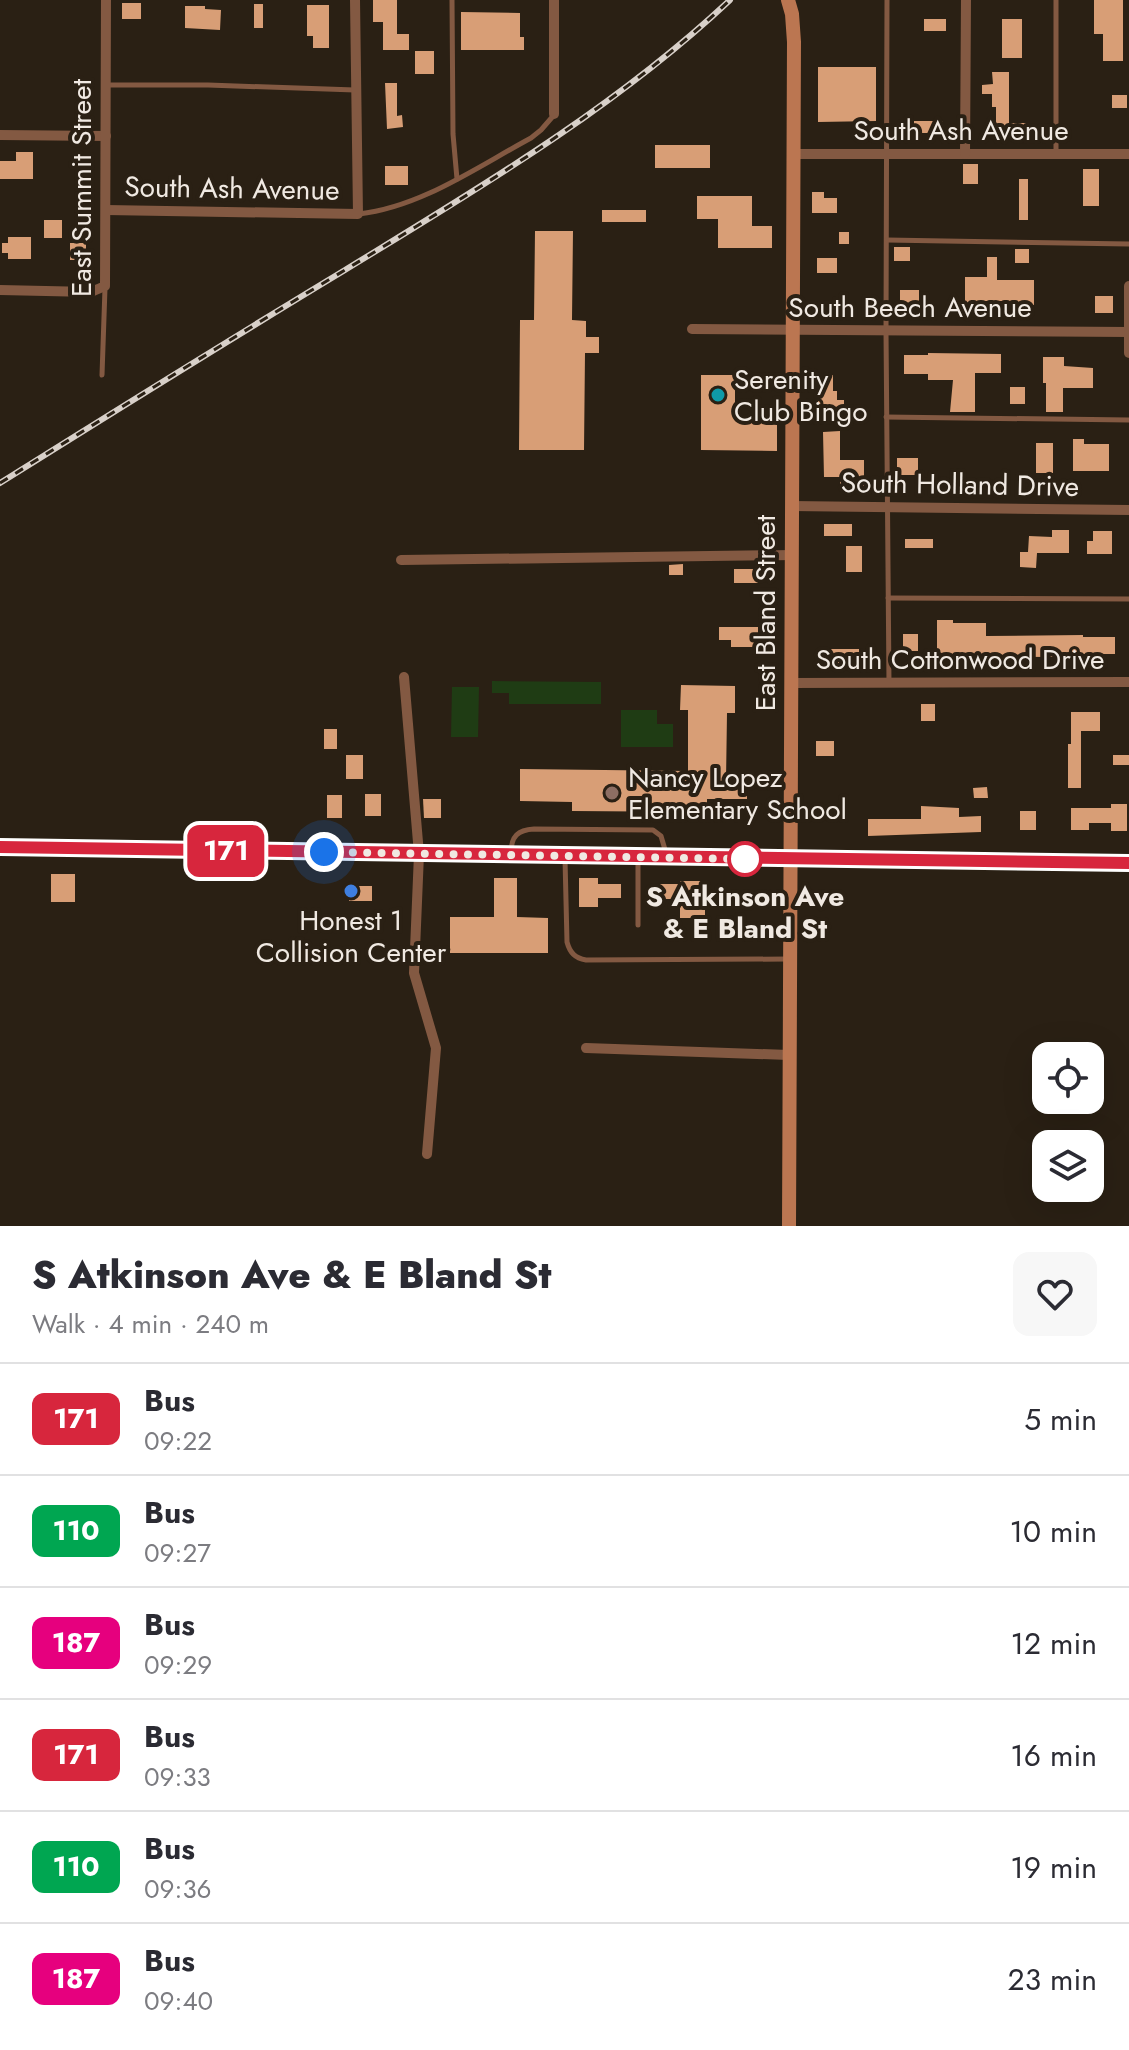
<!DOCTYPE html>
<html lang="en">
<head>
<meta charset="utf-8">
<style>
	:root { --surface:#fff; --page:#f7f7f7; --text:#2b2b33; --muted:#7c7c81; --line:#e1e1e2 }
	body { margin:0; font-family:Jost,sans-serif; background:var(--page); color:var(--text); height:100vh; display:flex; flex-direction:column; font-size:30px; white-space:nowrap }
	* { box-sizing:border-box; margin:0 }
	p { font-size:26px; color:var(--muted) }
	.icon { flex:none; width:44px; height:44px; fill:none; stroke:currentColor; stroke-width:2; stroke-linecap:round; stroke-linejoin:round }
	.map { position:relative; height:1226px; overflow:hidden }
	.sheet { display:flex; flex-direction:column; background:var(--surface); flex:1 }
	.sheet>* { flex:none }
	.badge { padding:0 16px; border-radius:12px; font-size:28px; line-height:52px }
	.buttons { position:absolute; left:1032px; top:1042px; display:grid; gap:16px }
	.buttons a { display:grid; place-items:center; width:72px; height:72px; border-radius:16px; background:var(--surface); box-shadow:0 8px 32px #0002; font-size:40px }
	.you { position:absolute; width:40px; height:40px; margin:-20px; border:6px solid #fff; border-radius:50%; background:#1a73e8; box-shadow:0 0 0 12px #1a73e833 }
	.map>.badge { position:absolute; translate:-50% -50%; box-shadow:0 0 0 4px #fff }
	.round { display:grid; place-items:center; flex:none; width:84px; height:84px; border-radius:16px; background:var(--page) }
	.headline { display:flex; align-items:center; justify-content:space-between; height:136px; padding:0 32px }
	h1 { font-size:38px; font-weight:800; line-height:60px }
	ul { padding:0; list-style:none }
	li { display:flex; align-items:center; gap:24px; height:112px; padding:0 32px; border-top:2px solid var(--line) }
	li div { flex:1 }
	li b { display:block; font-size:30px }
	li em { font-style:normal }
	li .badge { min-width:88px; font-weight:700; text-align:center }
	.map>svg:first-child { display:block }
	.green { fill:#1f3c14 }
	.building { fill:#d89e76 }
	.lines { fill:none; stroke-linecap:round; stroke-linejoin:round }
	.lane { stroke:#835942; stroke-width:5 }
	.street { stroke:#835942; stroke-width:10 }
	.secondary { stroke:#bb7651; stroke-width:14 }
	.rail-casing { stroke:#d8d0c9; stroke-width:6 }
	.rail { stroke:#2a2014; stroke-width:3; stroke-dasharray:9; stroke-linecap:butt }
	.line-casing { stroke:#fff; stroke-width:18 }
	.line { stroke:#d7263d; stroke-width:12 }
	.walk { stroke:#f0e9e2; stroke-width:8; stroke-dasharray:0 14.4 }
	.culture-dot { fill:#0f9aa8; stroke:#2a2014; stroke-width:3 }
	.education-dot { fill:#8d6e63; stroke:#2a2014; stroke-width:3 }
	.stop-dot { fill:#fff; stroke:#d7263d; stroke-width:4 }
	.shop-dot { fill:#3f7fe0; stroke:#2a2014; stroke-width:3 }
	.labels { text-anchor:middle; stroke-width:8; stroke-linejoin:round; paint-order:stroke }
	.street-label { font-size:28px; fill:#f0e9e2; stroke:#2a2014 }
	.poi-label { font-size:28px; fill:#f0e9e2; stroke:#2a2014; text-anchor:start }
	.stop-label { font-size:28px; font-weight:bold; fill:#f0e9e2; stroke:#2a2014 }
</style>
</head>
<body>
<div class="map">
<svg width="1129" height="1226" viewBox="0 0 1129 1226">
	<rect width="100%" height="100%" fill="#2a2014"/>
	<!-- green -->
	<g class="green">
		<polygon points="492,681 601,682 601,704 509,704 509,693 492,693"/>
		<polygon points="452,687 479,687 478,737 451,737"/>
		<polygon points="621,710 657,710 657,724 673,724 673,747 621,747"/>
	</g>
	<!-- building -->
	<g class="building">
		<polygon points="373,0 397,0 397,34 409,34 409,50 383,50 383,22 373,22"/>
		<polygon points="1094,0 1123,0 1123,61 1103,61 1103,34 1094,34"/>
		<rect x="122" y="3" width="19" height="16"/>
		<rect x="254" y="4" width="9" height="24"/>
		<polygon points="307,5 329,5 329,48 313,48 313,36 307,36"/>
		<polygon points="185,6 205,6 205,9 221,10 220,30 185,28"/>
		<polygon points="461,12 520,13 520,37 524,37 524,50 461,50"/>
		<rect x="924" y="19" width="22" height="12"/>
		<rect x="1002" y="19" width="20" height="39"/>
		<rect x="415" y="51" width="19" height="23"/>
		<polygon points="818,67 876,67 876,121 818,122"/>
		<polygon points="992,72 1009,72 1009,123 1026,123 1026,132 996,132 996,107 992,107 992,94 982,94 982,85 993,84"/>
		<polygon points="385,83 397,83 397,116 402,115 403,127 387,129"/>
		<rect x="1112" y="95" width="15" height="13"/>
		<rect x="914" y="121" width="29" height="12"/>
		<rect x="655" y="145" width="55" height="23"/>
		<polygon points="16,152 33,152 33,179 0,179 0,161 16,161"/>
		<rect x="963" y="164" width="15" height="20"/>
		<rect x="385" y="166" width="23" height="19"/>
		<rect x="1083" y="169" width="16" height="37"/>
		<rect x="1019" y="179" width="9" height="41"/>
		<polygon points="812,192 824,192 824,198 837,198 837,213 812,213"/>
		<polygon points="697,196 752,196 752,226 772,226 772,248 718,248 718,219 697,219"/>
		<rect x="602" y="210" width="44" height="12"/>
		<rect x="44" y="220" width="18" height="18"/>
		<polygon points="535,231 573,231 572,320 586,321 586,337 599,337 599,353 585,353 584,450 519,450 520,320 534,320"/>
		<rect x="839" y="232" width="10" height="12"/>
		<polygon points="8,237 31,237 31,259 8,259 8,253 2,253 2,243 8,243"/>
		<rect x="70" y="243" width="16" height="17"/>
		<rect x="894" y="247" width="16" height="14"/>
		<rect x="1015" y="249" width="14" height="14"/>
		<polygon points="987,257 997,257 997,280 1034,280 1034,305 1016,305 1016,301 984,301 984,303 965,303 965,277 987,277"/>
		<rect x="817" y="258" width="20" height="15"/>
		<rect x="900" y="290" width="19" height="15"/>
		<rect x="1095" y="296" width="18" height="17"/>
		<polygon points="928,353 1001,354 1001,373 975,373 975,412 950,412 953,380 928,380 928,374 904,374 904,355 928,355"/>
		<polygon points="1043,357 1064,357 1064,366 1093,368 1093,388 1063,388 1063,412 1046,412 1046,383 1043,383"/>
		<polygon points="701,375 735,375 735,415 777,415 777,451 701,450"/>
		<polygon points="816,375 833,375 833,391 837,391 837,400 844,400 844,411 818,411 818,386 816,386"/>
		<rect x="1010" y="387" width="15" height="17"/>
		<polygon points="840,431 840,460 864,460 864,486 840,486 840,477 824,477 823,432"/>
		<polygon points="1073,439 1084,439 1084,444 1109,444 1109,471 1073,471"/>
		<rect x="1036" y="443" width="17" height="30"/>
		<rect x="897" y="458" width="21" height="17"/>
		<rect x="824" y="524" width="28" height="12"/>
		<polygon points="1052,530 1069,530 1069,553 1037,553 1036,568 1020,567 1020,552 1028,552 1029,536 1052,537"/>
		<polygon points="1093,531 1112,531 1112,554 1087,554 1087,541 1093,541"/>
		<rect x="905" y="539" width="28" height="9"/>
		<rect x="846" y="546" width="16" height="26"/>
		<polygon points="683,564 683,575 669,575 669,565"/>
		<rect x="734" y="569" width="26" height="14"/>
		<polygon points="937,620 953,620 953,623 986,623 986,636 1083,635 1083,637 1115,637 1115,654 1083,654 1083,656 1051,657 937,656"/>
		<polygon points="719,627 758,627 758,647 731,647 731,640 719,640"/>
		<rect x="903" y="634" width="15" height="17"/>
		<rect x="816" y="649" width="43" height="15"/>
		<polygon points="681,685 735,686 735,713 727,713 726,781 747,781 747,799 707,799 707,812 572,811 572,802 520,801 520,769 688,771 688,710 680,710"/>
		<rect x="921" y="704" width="14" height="17"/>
		<polygon points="1071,712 1100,712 1100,731 1081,731 1081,788 1068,788 1068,744 1071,744"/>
		<rect x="324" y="729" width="13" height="20"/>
		<rect x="816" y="741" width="18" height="15"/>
		<rect x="346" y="755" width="17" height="24"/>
		<rect x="1113" y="755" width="16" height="10"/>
		<polygon points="987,787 988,798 974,798 973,788"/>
		<rect x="365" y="794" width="16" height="22"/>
		<rect x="327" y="795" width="15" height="23"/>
		<polygon points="423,799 441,799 441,818 424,818"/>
		<polygon points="1111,804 1127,804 1127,831 1111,831 1111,823 1089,823 1089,830 1071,830 1071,808 1111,808"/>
		<polygon points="921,806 959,808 959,817 981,816 981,832 868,836 868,819 921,819"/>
		<rect x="1020" y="811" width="16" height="19"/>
		<rect x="51" y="874" width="24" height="28"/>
		<polygon points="494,878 517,878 517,917 548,918 548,953 450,953 450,917 494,917"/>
		<polygon points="579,878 598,878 598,884 621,884 621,898 598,898 598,907 579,907"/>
		<polygon points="680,881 705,881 705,918 680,918 680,899 656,899 656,884 680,884"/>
		<rect x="349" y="886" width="23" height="15"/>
	</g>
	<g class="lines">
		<!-- lane -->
		<g class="lane">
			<polyline points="452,0 453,134 457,179"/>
			<polyline points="887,0 886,331 889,683"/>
			<polyline points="106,85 208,85 355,90"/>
			<polyline points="1056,153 1056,0"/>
			<path d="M 359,214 C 421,207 477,167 531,138 L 541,130 L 554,115"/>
			<polyline points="887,240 1129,244"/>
			<polyline points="102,375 105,288"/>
			<polyline points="886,417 1129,420"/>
			<polyline points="888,598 1129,599"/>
			<path d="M 511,853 C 511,836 518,830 534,829 L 653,830 L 661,836 L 666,853"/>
			<polyline points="638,858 638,925"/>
			<path d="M 565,859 L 567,942 C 570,953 575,958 586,960 L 788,959"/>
		</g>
		<!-- street -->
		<g class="street">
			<polyline points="554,114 554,0"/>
			<polyline points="0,135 106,136"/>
			<polyline points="794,154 1129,154"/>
			<polyline points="965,154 966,0"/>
			<polyline points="106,210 358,214 355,0"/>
			<polyline points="1129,286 1129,353"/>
			<polyline points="0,290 91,292 105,286 106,0"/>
			<polyline points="692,329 1129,332"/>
			<polyline points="791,506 1129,510"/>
			<polyline points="401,560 792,555"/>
			<polyline points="404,677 419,854 414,973 436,1048 427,1154"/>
			<polyline points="791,683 1129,682"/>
			<polyline points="586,1048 789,1055"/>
		</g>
		<!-- secondary -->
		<g class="secondary">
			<polyline points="788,0 792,14 794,42 789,1226"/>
			<polyline points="0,847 1129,863"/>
		</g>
		<defs>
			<path id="rail" d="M 0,483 C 115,411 229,340 345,270 C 479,188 615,108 730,0"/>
		</defs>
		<!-- rail casing -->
		<use href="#rail" class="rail-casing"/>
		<!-- rail -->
		<use href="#rail" class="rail"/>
	</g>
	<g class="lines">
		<defs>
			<polyline id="line" points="0,847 1129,863"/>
		</defs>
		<!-- line casing -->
		<use href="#line" class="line-casing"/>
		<!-- line -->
		<use href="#line" class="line"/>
		<!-- walk -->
		<polyline class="walk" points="324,852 747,859 745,859"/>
	</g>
	<!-- markers -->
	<circle class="culture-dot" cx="718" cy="395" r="8"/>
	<circle class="education-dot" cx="612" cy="793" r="8"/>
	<circle class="stop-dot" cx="745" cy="859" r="16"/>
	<circle class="shop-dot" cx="351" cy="891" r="8"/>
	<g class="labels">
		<!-- street labels -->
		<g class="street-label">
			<text x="961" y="140">South Ash Avenue</text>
			<text transform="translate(81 188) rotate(-90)" y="10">East Summit Street</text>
			<text transform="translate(232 188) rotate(1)" y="10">South Ash Avenue</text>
			<text x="910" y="317">South Beech Avenue</text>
			<text transform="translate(960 484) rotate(1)" y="10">South Holland Drive</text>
			<text transform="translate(765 613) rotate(-90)" y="10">East Bland Street</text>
			<text x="960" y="669">South Cottonwood Drive</text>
		</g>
		<!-- poi labels -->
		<g class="poi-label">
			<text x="734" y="389">Serenity<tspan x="734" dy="32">Club Bingo</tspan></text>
			<text x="628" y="787">Nancy Lopez<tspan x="628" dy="32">Elementary School</tspan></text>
			<text x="351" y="930" text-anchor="middle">Honest 1<tspan x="351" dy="32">Collision Center</tspan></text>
		</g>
		<!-- stop labels -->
		<g class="stop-label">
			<text x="745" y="906">S Atkinson Ave<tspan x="745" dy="32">&amp; E Bland St</tspan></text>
		</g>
	</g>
</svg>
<div class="buttons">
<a><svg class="icon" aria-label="locate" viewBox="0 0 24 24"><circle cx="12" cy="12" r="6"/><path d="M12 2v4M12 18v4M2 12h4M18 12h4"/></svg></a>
<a><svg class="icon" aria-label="layers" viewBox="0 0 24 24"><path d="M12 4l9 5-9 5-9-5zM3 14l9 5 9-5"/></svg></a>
</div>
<div class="you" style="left:324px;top:852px"></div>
<b class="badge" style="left:226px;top:851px;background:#d7263d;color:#fff">171</b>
</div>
<section class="sheet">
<div class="headline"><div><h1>S Atkinson Ave &amp; E Bland St</h1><p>Walk · 4 min · 240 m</p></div><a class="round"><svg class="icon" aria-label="heart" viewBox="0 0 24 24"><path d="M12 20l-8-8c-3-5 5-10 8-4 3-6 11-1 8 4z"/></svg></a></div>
<ul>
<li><span class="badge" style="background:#d7263d;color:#fff">171</span><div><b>Bus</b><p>09:22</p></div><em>5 min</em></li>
<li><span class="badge" style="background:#00a651;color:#fff">110</span><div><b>Bus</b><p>09:27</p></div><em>10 min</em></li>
<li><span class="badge" style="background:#e6007e;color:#fff">187</span><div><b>Bus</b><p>09:29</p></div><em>12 min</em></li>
<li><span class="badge" style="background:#d7263d;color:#fff">171</span><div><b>Bus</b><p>09:33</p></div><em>16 min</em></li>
<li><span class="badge" style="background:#00a651;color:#fff">110</span><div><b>Bus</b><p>09:36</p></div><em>19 min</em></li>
<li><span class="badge" style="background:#e6007e;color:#fff">187</span><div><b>Bus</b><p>09:40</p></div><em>23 min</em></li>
</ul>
</section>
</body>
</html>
